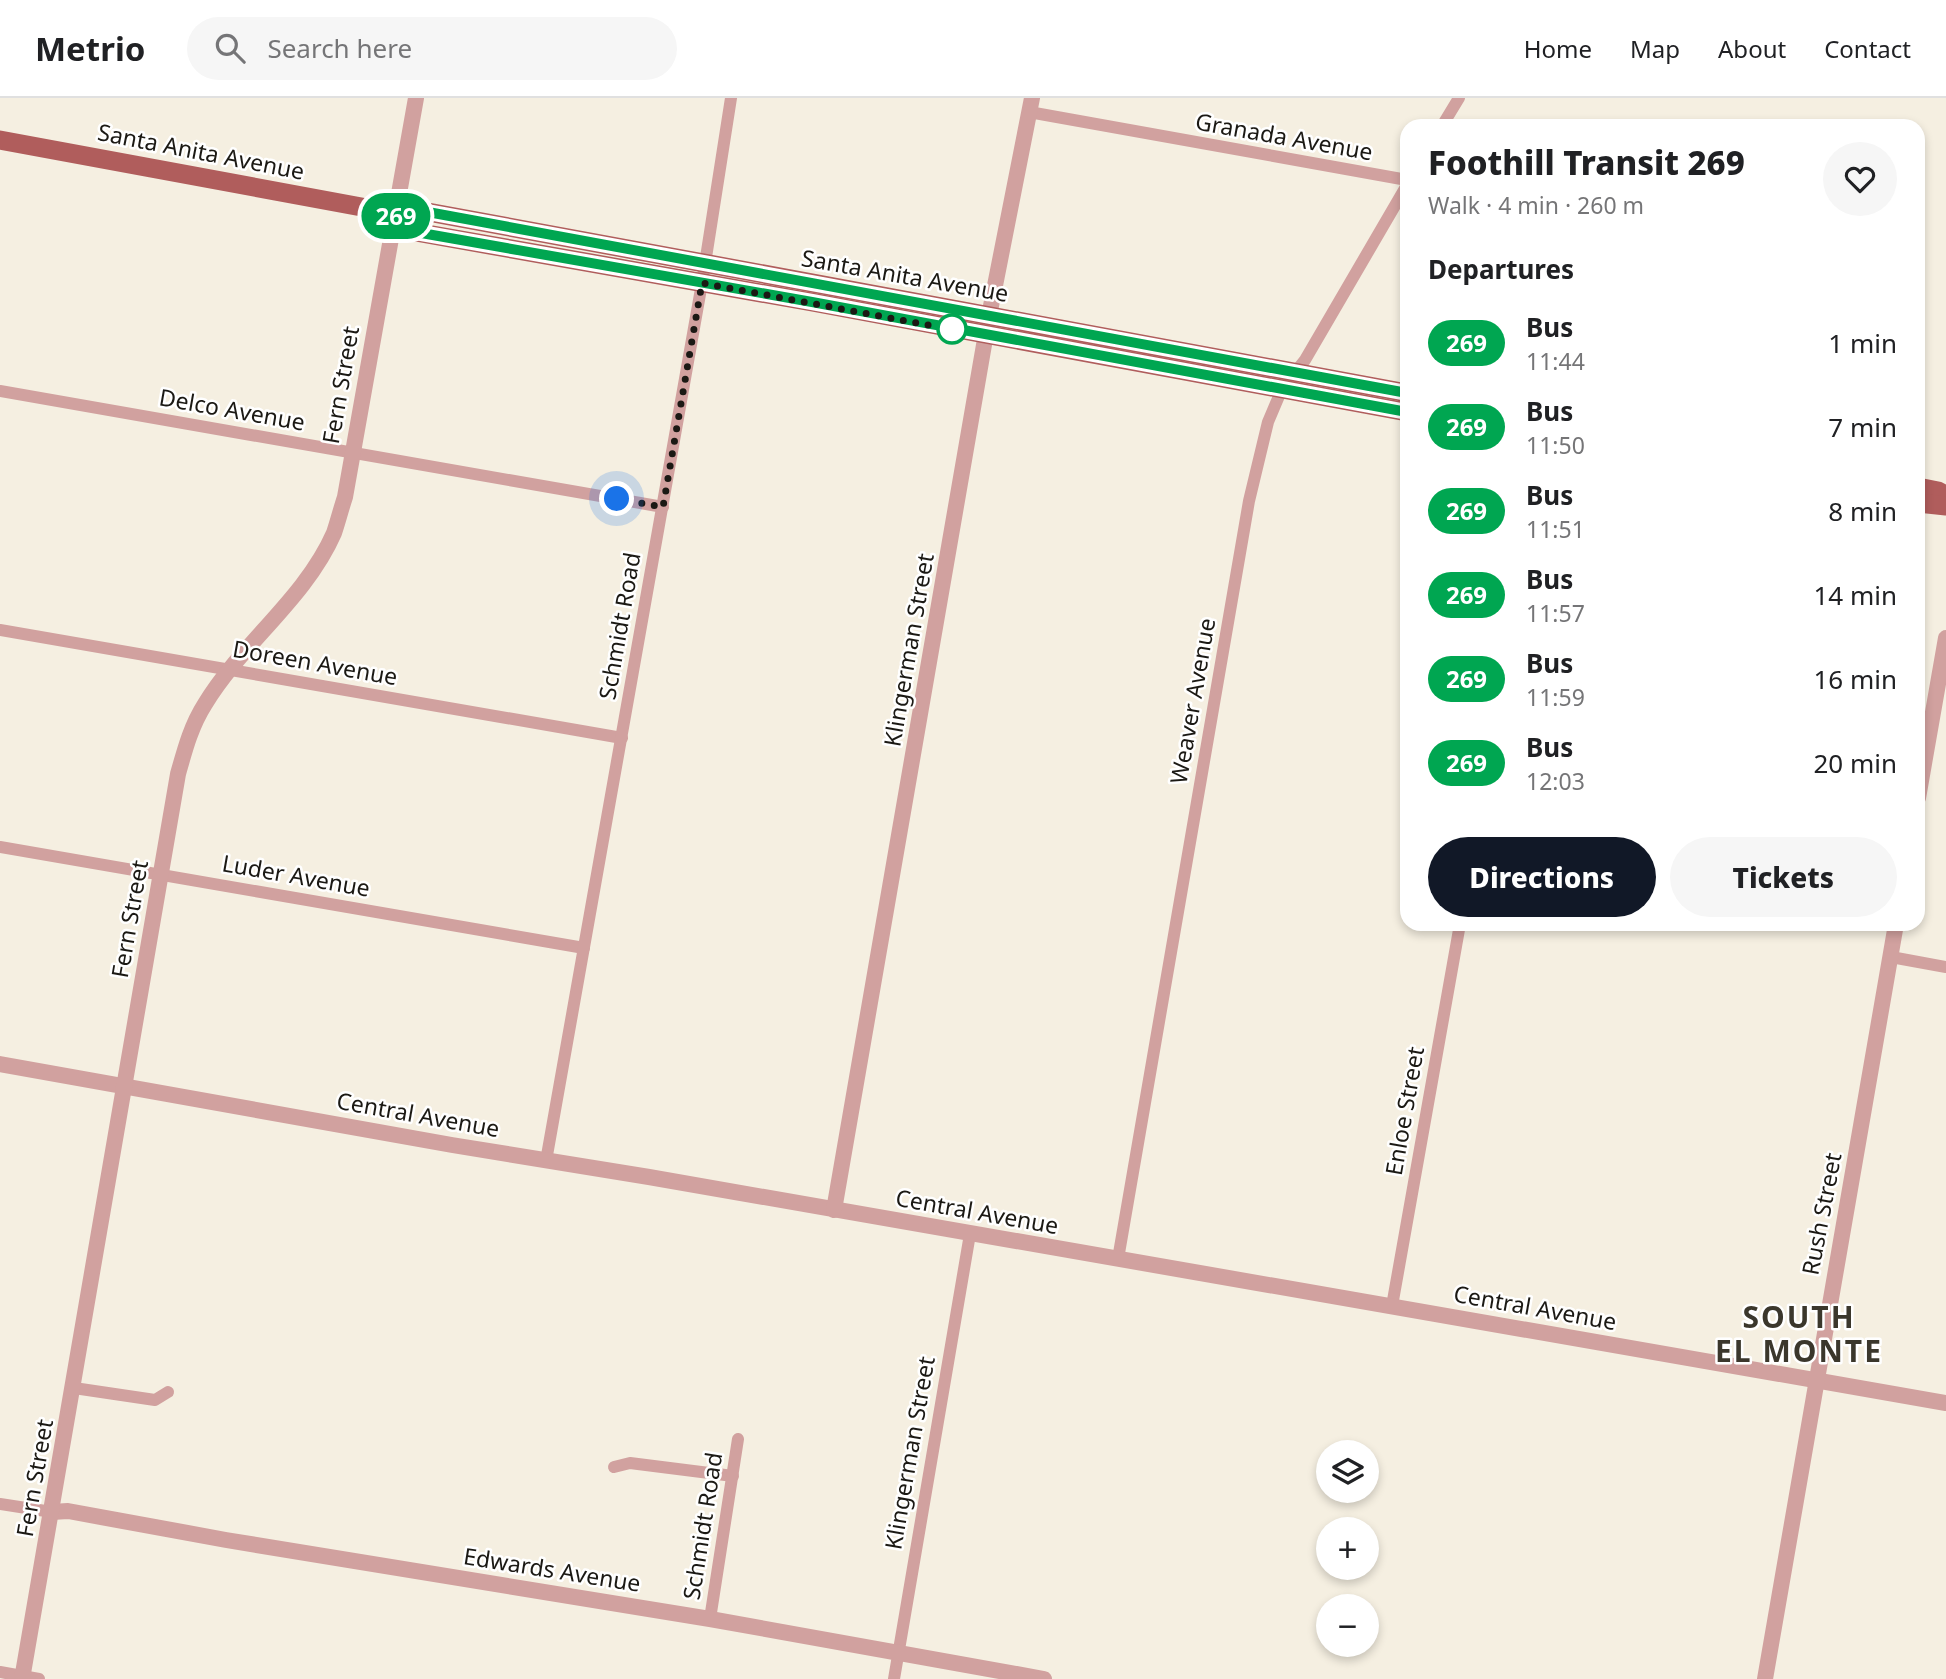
<!DOCTYPE html>
<html lang="en">
<head>
<meta charset="utf-8">
<style>
	:root { --surface:#fff; --page:#f6f6f6; --text:#202124; --muted:#757577; --line:#e0e0e0; --accent:#111827 }
	body { margin:0; font-family:"Noto Sans",sans-serif; background:var(--page); color:var(--text); height:100vh; display:flex; flex-direction:column; font-size:26px; white-space:nowrap }
	* { box-sizing:border-box; margin:0 }
	p { font-size:23px; color:var(--muted) }
	.icon { flex:none; width:38px; height:38px; fill:none; stroke:currentColor; stroke-width:2; stroke-linecap:round; stroke-linejoin:round }
	.map { position:relative; flex:1; overflow:hidden }
	.side { position:absolute; left:1400px; top:21px; width:525px; height:812px; display:flex; flex-direction:column; background:var(--surface); border-radius:21px; box-shadow:0 4px 10px #0003 }
	.side>* { flex:none }
	.badge { padding:0 14px; border-radius:23px; font-size:24px; line-height:46px }
	.buttons { position:absolute; left:1316px; top:1342px; display:grid; gap:14px }
	.buttons a { display:grid; place-items:center; width:63px; height:63px; border-radius:50%; background:var(--surface); box-shadow:0 4px 10px #0003; font-size:35px }
	.you { position:absolute; width:35px; height:35px; margin:-18px; border:5px solid #fff; border-radius:50%; background:#1a73e8; box-shadow:0 0 0 10px #1a73e833 }
	.map>.badge { position:absolute; translate:-50% -50%; box-shadow:0 0 0 4px #fff }
	h2 { padding:0 28px; font-size:26px; line-height:63px }
	.round { display:grid; place-items:center; flex:none; width:74px; height:74px; border-radius:37px; background:var(--page) }
	.overview { display:flex; align-items:center; justify-content:space-between; height:119px; padding:0 28px }
	h1 { font-size:33px; font-weight:800; line-height:52px }
	.cta { display:flex; gap:14px; margin-top:auto; padding:14px 28px }
	.cta a { flex:1; height:80px; border-radius:42px; background:var(--accent); color:#fff; font-size:28px; font-weight:800; line-height:80px; text-align:center }
	.cta a+a { background:var(--page); color:var(--text) }
	ul { padding:0; list-style:none }
	li { display:flex; align-items:center; gap:21px; height:84px; padding:0 28px }
	li div { flex:1 }
	li b { display:block; font-size:26px }
	li em { font-style:normal }
	li .badge { min-width:77px; font-weight:700; text-align:center }
	header { display:flex; align-items:center; gap:42px; box-sizing:border-box; height:98px; padding:0 35px; background:var(--surface); border-bottom:2px solid var(--line) }
	header strong { font-size:33px }
	nav { display:flex; gap:38px; margin-inline-start:auto; font-size:24px }
	.search { width:490px; height:63px; background:var(--page); display:flex; align-items:center; gap:18px; box-sizing:border-box; padding:0 24px; border-radius:38px; color:var(--muted); font-size:26px }
	.map>svg:first-child { display:block }
	.lines { fill:none; stroke-linecap:round; stroke-linejoin:round }
	.minor { stroke:#d1a19f; stroke-width:12 }
	.tertiary { stroke:#d1a19f; stroke-width:16 }
	.primary { stroke:#b05d5c; stroke-width:19 }
	.line-casing { stroke:#fff; stroke-width:16 }
	.line { stroke:#00a651; stroke-width:10 }
	.walk { stroke:#1b1914; stroke-width:7; stroke-dasharray:0 12.6 }
	.stop-dot { fill:#fff; stroke:#00a651; stroke-width:3.5 }
	.labels { text-anchor:middle; stroke-width:5; stroke-linejoin:round; paint-order:stroke }
	.street-label { font-size:23px; fill:#1b1914; stroke:#fff }
	.district-label { font-size:30px; font-weight:bold; letter-spacing:2px; fill:#3b372c; stroke:#fff }
</style>
</head>
<body>
<header>
<strong>Metrio</strong>
<div class="search"><svg class="icon" aria-label="search" viewBox="0 0 24 24"><circle cx="10" cy="10" r="6"/><path d="M15 15l6 6"/></svg>Search here</div>
<nav><a>Home</a><a>Map</a><a>About</a><a>Contact</a></nav>
</header>
<div class="map">
<svg width="1946" height="1581" viewBox="0 0 1946 1581">
	<rect width="100%" height="100%" fill="#f5efe1"/>
	<g class="lines">
		<!-- minor -->
		<g class="minor">
			<polyline points="1029,14 1407,82"/>
			<polyline points="1442,28 1459,0"/>
			<polyline points="0,293 663,409"/>
			<polyline points="0,532 622,640"/>
			<polyline points="0,749 584,850"/>
			<polyline points="1891,859 1946,869"/>
			<polyline points="546,1063 702,185 731,0"/>
			<polyline points="1118,1161 1249,403 1268,324 1282,291 1305,262 1407,87"/>
			<polyline points="1392,1208 1460,826"/>
			<polyline points="74,1290 155,1302 168,1294"/>
			<polyline points="614,1369 630,1365 733,1378"/>
			<polyline points="0,1406 52,1414"/>
			<polyline points="710,1521 738,1341"/>
			<polyline points="0,1574 39,1581"/>
			<polyline points="894,1581 970,1136"/>
		</g>
		<!-- tertiary -->
		<g class="tertiary">
			<polyline points="1918,700 1946,540"/>
			<polyline points="0,966 452,1047 649,1079 1946,1305"/>
			<polyline points="834,1112 989,218 1032,0"/>
			<polyline points="52,1414 68,1413 226,1442 710,1521 1044,1581"/>
			<path d="M 22,1581 L 178,676 C 185,651 191,628 205,606 C 242,545 305,501 334,435 C 338,423 341,411 345,399 L 416,0"/>
			<polyline points="1765,1581 1896,826"/>
		</g>
		<!-- primary -->
		<g class="primary">
			<polyline points="0,42 394,115 417,112 1407,295"/>
			<polyline points="394,115 410,133 812,204 1407,314"/>
			<polyline points="1918,389 1938,393 1946,397"/>
			<polyline points="1918,405 1946,408"/>
		</g>
	</g>
	<g class="lines">
		<defs>
			<polyline id="line" points="1407,295 417,112 394,115 410,133 812,204 1407,314"/>
		</defs>
		<!-- line casing -->
		<use href="#line" class="line-casing"/>
		<!-- line -->
		<use href="#line" class="line"/>
		<!-- walk -->
		<polyline class="walk" points="617,401 663,409 702,185 960,233 952,231"/>
	</g>
	<!-- markers -->
	<circle class="stop-dot" cx="952" cy="231" r="14"/>
	<g class="labels">
		<!-- street labels -->
		<g class="street-label">
			<text transform="translate(1284 39) rotate(10)" y="8">Granada Avenue</text>
			<text transform="translate(201 54) rotate(11)" y="8">Santa Anita Avenue</text>
			<text transform="translate(905 178) rotate(10)" y="8">Santa Anita Avenue</text>
			<text transform="translate(341 287) rotate(-80)" y="8">Fern Street</text>
			<text transform="translate(232 312) rotate(10)" y="8">Delco Avenue</text>
			<text transform="translate(620 528) rotate(-80)" y="8">Schmidt Road</text>
			<text transform="translate(909 552) rotate(-80)" y="8">Klingerman Street</text>
			<text transform="translate(315 565) rotate(10)" y="8">Doreen Avenue</text>
			<text transform="translate(1193 603) rotate(-80)" y="8">Weaver Avenue</text>
			<text transform="translate(296 778) rotate(10)" y="8">Luder Avenue</text>
			<text transform="translate(130 821) rotate(-80)" y="8">Fern Street</text>
			<text transform="translate(1405 1013) rotate(-80)" y="8">Enloe Street</text>
			<text transform="translate(418 1017) rotate(10)" y="8">Central Avenue</text>
			<text transform="translate(977 1114) rotate(10)" y="8">Central Avenue</text>
			<text transform="translate(1822 1116) rotate(-79)" y="8">Rush Street</text>
			<text transform="translate(1535 1210) rotate(10)" y="8">Central Avenue</text>
			<text transform="translate(910 1355) rotate(-80)" y="8">Klingerman Street</text>
			<text transform="translate(35 1380) rotate(-80)" y="8">Fern Street</text>
			<text transform="translate(703 1428) rotate(-81)" y="8">Schmidt Road</text>
			<text transform="translate(552 1472) rotate(9)" y="8">Edwards Avenue</text>
		</g>
		<!-- district labels -->
		<g class="district-label">
			<text x="1799" y="1230">SOUTH<tspan x="1799" dy="34">EL MONTE</tspan></text>
		</g>
	</g>
</svg>
<div class="buttons">
<a><svg class="icon" aria-label="layers" viewBox="0 0 24 24"><path d="M12 4l9 5-9 5-9-5zM3 14l9 5 9-5"/></svg></a>
<a>+</a>
<a>−</a>
</div>
<div class="you" style="left:617px;top:401px"></div>
<b class="badge" style="left:396px;top:118px;background:#00a651;color:#fff">269</b>
<section class="side">
<div class="overview"><div><h1>Foothill Transit 269</h1><p>Walk · 4 min · 260 m</p></div><a class="round"><svg class="icon" aria-label="heart" viewBox="0 0 24 24"><path d="M12 20l-8-8c-3-5 5-10 8-4 3-6 11-1 8 4z"/></svg></a></div>
<h2>Departures</h2>
<ul>
<li><span class="badge" style="background:#00a651;color:#fff">269</span><div><b>Bus</b><p>11:44</p></div><em>1 min</em></li>
<li><span class="badge" style="background:#00a651;color:#fff">269</span><div><b>Bus</b><p>11:50</p></div><em>7 min</em></li>
<li><span class="badge" style="background:#00a651;color:#fff">269</span><div><b>Bus</b><p>11:51</p></div><em>8 min</em></li>
<li><span class="badge" style="background:#00a651;color:#fff">269</span><div><b>Bus</b><p>11:57</p></div><em>14 min</em></li>
<li><span class="badge" style="background:#00a651;color:#fff">269</span><div><b>Bus</b><p>11:59</p></div><em>16 min</em></li>
<li><span class="badge" style="background:#00a651;color:#fff">269</span><div><b>Bus</b><p>12:03</p></div><em>20 min</em></li>
</ul>
<div class="cta"><a>Directions</a><a>Tickets</a></div>
</section>
</div>
</body>
</html>
